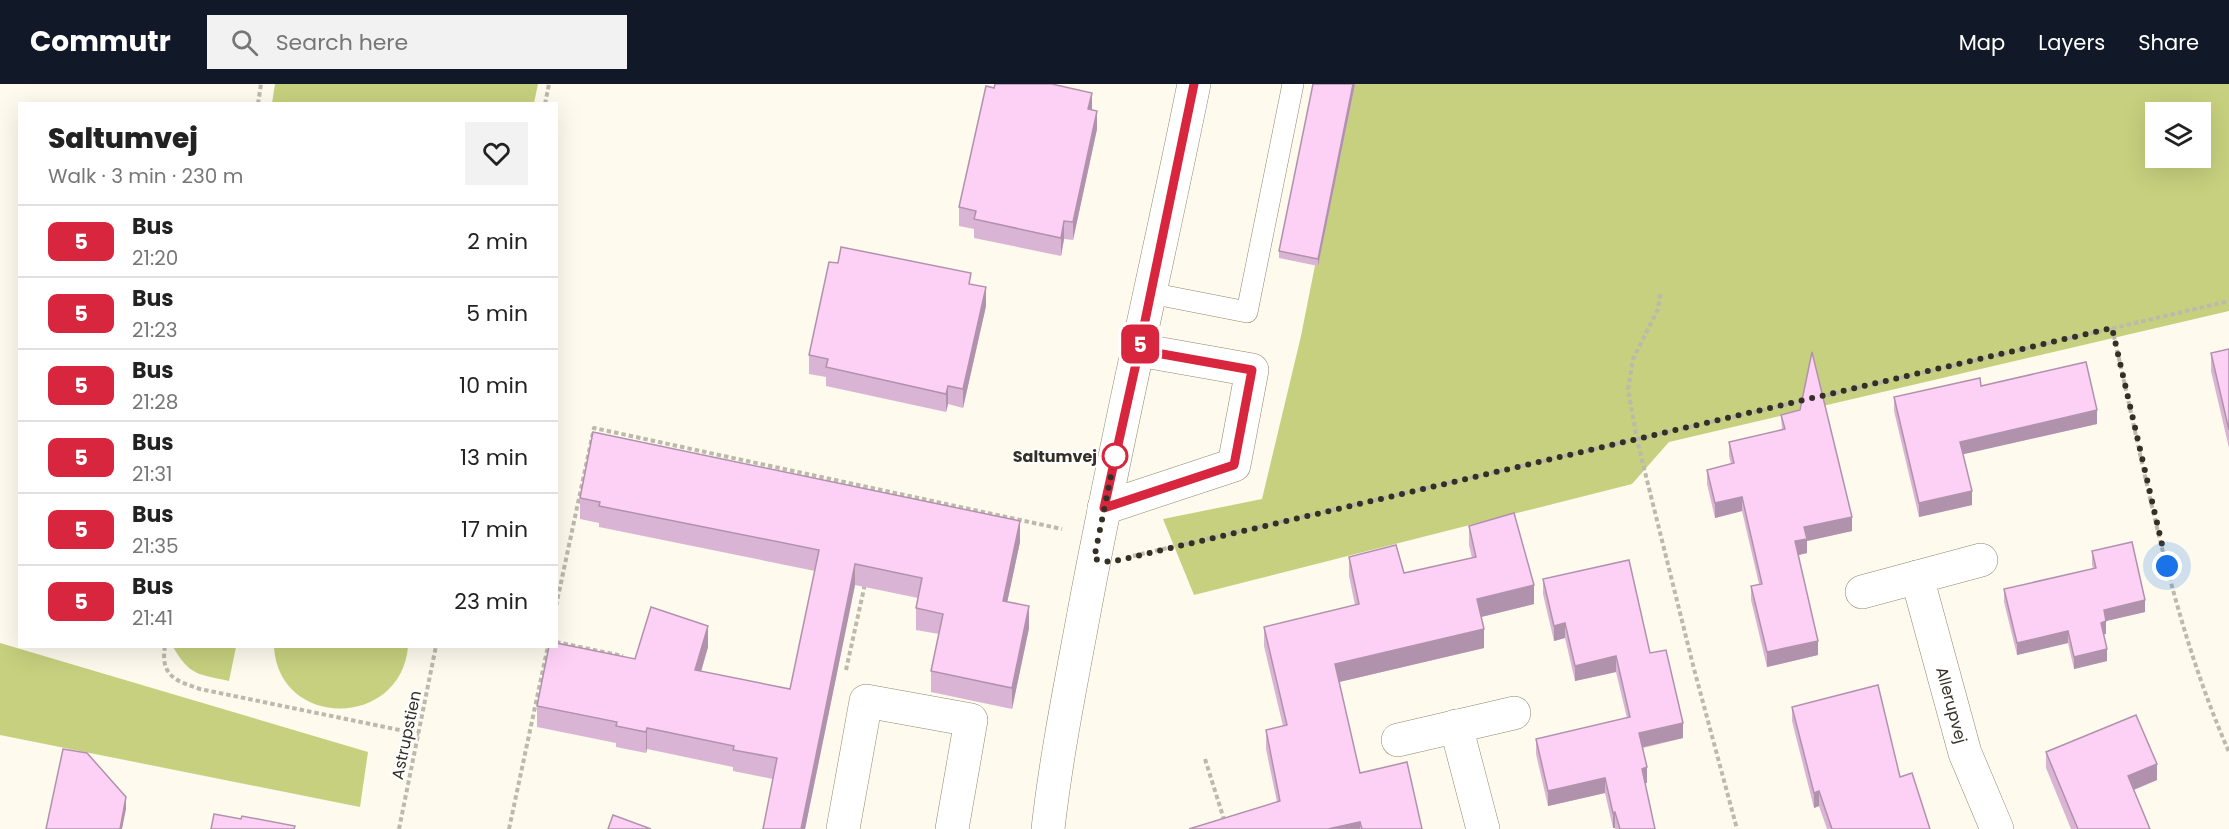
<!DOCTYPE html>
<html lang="en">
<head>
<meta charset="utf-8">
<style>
	:root { --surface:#fff; --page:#f2f2f2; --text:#222; --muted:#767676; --line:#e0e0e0; --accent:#111827 }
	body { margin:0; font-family:Poppins,sans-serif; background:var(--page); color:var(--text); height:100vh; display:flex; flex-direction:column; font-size:22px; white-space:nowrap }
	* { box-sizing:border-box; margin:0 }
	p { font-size:20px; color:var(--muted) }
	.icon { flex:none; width:33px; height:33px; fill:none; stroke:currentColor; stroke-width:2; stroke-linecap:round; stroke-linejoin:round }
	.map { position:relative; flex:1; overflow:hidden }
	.side { position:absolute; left:18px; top:18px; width:540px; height:546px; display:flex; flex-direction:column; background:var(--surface); border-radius:0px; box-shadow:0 6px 24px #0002 }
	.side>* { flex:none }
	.badge { padding:0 12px; border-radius:9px; font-size:21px; line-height:39px }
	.controls { position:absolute; left:2145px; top:18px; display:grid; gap:12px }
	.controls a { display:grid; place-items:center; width:66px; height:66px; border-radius:0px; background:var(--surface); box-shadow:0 6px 24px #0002; font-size:30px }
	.you { position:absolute; width:30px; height:30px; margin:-15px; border:4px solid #fff; border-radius:50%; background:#1a73e8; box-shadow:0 0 0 9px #1a73e833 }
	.map>.badge { position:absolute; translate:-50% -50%; box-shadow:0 0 0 3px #fff }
	.round { display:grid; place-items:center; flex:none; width:63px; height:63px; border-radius:0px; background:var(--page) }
	.summary { display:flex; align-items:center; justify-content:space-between; height:102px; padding:0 30px }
	h1 { font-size:28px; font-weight:800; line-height:45px }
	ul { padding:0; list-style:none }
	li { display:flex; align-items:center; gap:18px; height:72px; padding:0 30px; border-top:2px solid var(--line) }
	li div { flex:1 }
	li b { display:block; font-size:22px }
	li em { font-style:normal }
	li .badge { min-width:66px; font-weight:700; text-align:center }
	header { display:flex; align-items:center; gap:36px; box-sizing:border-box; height:84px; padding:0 30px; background:var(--accent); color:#fff }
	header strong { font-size:28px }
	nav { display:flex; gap:33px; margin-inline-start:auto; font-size:21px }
	.search { width:420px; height:54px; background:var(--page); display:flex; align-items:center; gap:15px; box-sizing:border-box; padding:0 21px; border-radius:0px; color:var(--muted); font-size:22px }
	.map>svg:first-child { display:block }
	.green { fill:#c7d07e; fill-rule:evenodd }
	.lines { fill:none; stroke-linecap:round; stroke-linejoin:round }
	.lane-casing { stroke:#92876c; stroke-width:22 }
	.street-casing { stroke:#92876c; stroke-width:34 }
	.path { stroke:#bdb9ad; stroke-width:4; stroke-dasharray:4.5 3; stroke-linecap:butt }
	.lane { stroke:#fff; stroke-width:21 }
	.street { stroke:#fff; stroke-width:33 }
	.wall { fill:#dab4d4 }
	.shaded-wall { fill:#b192ac }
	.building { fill:#fdd1f6; stroke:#b192ac; stroke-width:1.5 }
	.line-casing { stroke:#fff; stroke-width:14 }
	.line { stroke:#d7263d; stroke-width:9 }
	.walk { stroke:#353025; stroke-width:6; stroke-dasharray:0 10.8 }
	.stop-dot { fill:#fff; stroke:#d7263d; stroke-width:3 }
	.labels { text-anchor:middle; stroke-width:4.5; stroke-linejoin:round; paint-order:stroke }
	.stop-label { font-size:16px; font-weight:bold; fill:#353025; stroke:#fff; text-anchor:end }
	.street-label { font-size:16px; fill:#353025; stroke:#fff }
</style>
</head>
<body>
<header>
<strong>Commutr</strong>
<div class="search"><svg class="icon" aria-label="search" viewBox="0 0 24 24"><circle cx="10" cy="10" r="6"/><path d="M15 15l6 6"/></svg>Search here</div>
<nav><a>Map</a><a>Layers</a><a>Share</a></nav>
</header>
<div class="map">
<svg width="2229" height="745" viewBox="0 0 2229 745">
	<rect width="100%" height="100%" fill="#fefaee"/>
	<!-- green -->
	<g class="green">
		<polygon points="275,0 538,0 534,19 272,19"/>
		<path d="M 1351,0 L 2229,0 L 2229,227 L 1669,358 L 1632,400 L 1194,511 L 1163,435 L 1262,415 L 1301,252 ZM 2156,28 L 2200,28 L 2200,74 L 2156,74 Z"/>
		<polygon points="0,559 368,668 360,723 0,651"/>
		<path d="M 173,563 L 236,563 L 229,597 C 198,590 190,592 173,563 Z"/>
		<path d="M 274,563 L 274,562 L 408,563 C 400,645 279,645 274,563 Z"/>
	</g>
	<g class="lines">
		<defs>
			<polyline id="lane" points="1150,209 1247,228 1293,0"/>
			<g id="street">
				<polyline points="1104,424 1234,381 1252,286 1139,266"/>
				<polyline points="1917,493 1965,669 1997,745"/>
				<polyline points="1862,508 1981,476"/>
				<polyline points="1456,642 1483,745"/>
				<polyline points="1398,656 1514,629"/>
				<polyline points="843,745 866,617 971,636 952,745"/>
				<path d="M 1048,745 C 1056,674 1070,604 1083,534 C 1116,355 1158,178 1194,0"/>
			</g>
		</defs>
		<!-- lane casing -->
		<use href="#lane" class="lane-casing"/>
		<!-- street casing -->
		<use href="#street" class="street-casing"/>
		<!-- path -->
		<g class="path">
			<polyline points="258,20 261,0"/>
			<polyline points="545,20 549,0"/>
			<polyline points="1660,210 1658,225 1633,275 1628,305 1637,356 1694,585 1737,745"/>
			<path d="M 2112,244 C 2145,386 2170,534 2229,668"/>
			<polyline points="1820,313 2229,217"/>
			<polyline points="1133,472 1806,316"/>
			<polyline points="556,522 594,344 1062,445"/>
			<polyline points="556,558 623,572"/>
			<path d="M 165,562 C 160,592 176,597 200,605 L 419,650"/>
			<polyline points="846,586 865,500"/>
			<polyline points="1205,675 1227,745"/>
			<polyline points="399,745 436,562"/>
			<polyline points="509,745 548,562"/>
		</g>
		<!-- lane -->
		<use href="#lane" class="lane"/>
		<!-- street -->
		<use href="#street" class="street"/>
	</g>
	<!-- wall -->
	<g class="wall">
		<polygon points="1355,0 1318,182 1279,174 1279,167"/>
		<polygon points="1092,25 1097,45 1073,156 1064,155 1061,172 974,154 974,145 959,142 959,123"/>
		<polygon points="971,200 986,222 963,324 948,320 946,328 826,302 826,293 809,290 809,271"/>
		<polygon points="2229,265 2229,364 2211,287 2211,269"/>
		<polygon points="1981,302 2097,340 1963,370 1972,421 1919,433 1894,327 1894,313"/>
		<polygon points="1781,331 1852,447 1807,457 1807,469 1798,471 1818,571 1767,583 1751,516 1751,502 1759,500 1742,427 1715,434 1707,400 1707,386 1731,380 1729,372 1729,358 1782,346"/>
		<polygon points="580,414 1020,458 1007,518 1029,544 1012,625 931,608 931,587 939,550 916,546 916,524 918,514 855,501 805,745 763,745 773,695 733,687 733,683 647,665 646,669 616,663 616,659 537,643 537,622 635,575 708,563 701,588 790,605 815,487 599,443 599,439 580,435"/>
		<polygon points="1469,442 1534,520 1481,533 1484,564 1339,598 1360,689 1422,745 1189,745 1277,718 1266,665 1266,646 1283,642 1264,562 1264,543 1355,521 1349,492 1349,473 1404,489 1472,474 1469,461"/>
		<polygon points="2092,467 2145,528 2106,537 2106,550 2104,550 2107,577 2074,585 2068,559 2017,571 2004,518 2004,505 2093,485 2092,480"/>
		<polygon points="1543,495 1650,569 1683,654 1643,664 1647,699 1645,699 1655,745 1615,745 1615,744 1613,744 1605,709 1548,722 1536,670 1536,655 1627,634 1616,588 1575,597 1565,554 1554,557 1543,510"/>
		<polygon points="1792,623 1900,693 1930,745 1827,745 1819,722 1814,724 1792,637"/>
		<polygon points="2046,668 2157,696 2134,706 2150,745 2071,745 2046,684"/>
	</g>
	<!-- shaded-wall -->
	<g class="shaded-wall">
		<polygon points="1353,0 1355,0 1318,182 1318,175"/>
		<polygon points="1092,9 1092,27 1088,25"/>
		<polygon points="1097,27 1097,45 1073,156 1073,138"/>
		<polygon points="1064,137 1064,155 1061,172 1061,154"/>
		<polygon points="986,203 986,222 963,324 963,305"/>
		<polygon points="948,302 948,320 946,328 946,310"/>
		<polygon points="2097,326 2097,340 1960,371 1960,358"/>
		<polygon points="1972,407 1972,421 1919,433 1919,419"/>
		<polygon points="1742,413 1742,427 1715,434 1715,419"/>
		<polygon points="1852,433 1852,447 1807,457 1807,469 1795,472 1795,457 1804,443"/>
		<polygon points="1020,437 1020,458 1003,538 1003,517"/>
		<polygon points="855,480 855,501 805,745 801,745"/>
		<polygon points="1534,501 1534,520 1477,534 1477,515"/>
		<polygon points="2145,516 2145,528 2106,537 2106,550 2101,551 2101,539 2104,526"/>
		<polygon points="1029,522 1029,544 1012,625 1012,604"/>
		<polygon points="1565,539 1565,554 1554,557 1554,542"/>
		<polygon points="708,542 708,563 695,608 695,586"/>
		<polygon points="1484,545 1484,564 1335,599 1335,580"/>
		<polygon points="2068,547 2068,559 2017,571 2017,559"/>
		<polygon points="1818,557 1818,571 1767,583 1767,568"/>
		<polygon points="2107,565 2107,577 2074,585 2074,573"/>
		<polygon points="1616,572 1616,588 1575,597 1575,582"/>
		<polygon points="1683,639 1683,654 1639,664 1639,649"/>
		<polygon points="647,644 647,665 646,669 646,648"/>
		<polygon points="2157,680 2157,696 2128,708 2128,692"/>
		<polygon points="1647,683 1647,699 1642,700 1642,685"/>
		<polygon points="1605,694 1605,709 1548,722 1548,707"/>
		<polygon points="1819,707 1819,722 1814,724 1814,709"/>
		<polygon points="126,713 126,725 122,745 120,745"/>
		<polygon points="1615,728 1615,744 1613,744 1613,729"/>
		<polygon points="1360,738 1360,745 1328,745"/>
	</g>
	<!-- building -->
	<g class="building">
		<polygon points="995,0 1052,0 1092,9 1088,25 1097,27 1073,138 1064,137 1061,154 974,135 976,127 959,123 986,2 994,4"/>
		<polygon points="1313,0 1353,0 1318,175 1279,167"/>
		<polygon points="841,163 971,189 969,200 986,203 963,305 948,302 946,310 826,283 828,275 809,271 829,178 838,179"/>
		<polygon points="2229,265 2229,346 2211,269"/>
		<polygon points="1812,268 1852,433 1804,443 1807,455 1795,457 1818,557 1767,568 1751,502 1762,500 1742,413 1715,419 1707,386 1734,379 1729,358 1785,345 1781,331 1800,326"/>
		<polygon points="2086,278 2097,326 1960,358 1972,407 1919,419 1894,313 1980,294 1981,302"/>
		<polygon points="593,348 1020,437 1003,517 1029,522 1012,604 931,587 943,530 916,524 922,494 855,480 801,745 763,745 777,674 733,666 734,662 647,644 646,648 616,642 617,638 537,622 549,562 556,562 556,559 635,575 651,523 708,542 695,586 790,605 819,466 599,422 600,418 580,414"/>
		<polygon points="1514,429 1534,501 1477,515 1484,545 1335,580 1360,689 1407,678 1422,745 1362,745 1360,738 1328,745 1189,745 1280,717 1266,646 1287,641 1264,543 1359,520 1349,473 1396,461 1404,489 1476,473 1469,442"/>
		<polygon points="2132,458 2145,516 2104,526 2106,537 2101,539 2107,565 2074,573 2068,547 2017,559 2004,505 2096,484 2092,467"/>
		<polygon points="1629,476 1650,569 1666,566 1683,639 1639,649 1647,683 1642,685 1655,745 1620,745 1615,728 1613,729 1605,694 1548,707 1536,655 1630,633 1616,572 1575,582 1565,539 1554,542 1543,495"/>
		<polygon points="1878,601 1900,693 1912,689 1930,745 1832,745 1819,707 1814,709 1792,623"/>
		<polygon points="2136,631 2157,680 2128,692 2150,745 2078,745 2046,668"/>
		<polygon points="63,665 87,669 126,713 120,745 46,745"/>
		<polygon points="214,730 241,735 242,732 295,742 294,745 211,745"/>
		<polygon points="613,731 651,745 608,745"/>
	</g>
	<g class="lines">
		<defs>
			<polyline id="line" points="1162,270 1252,286 1234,381 1104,424 1139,266 1194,0"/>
		</defs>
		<!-- line casing -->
		<use href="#line" class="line-casing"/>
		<!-- line -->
		<use href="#line" class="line"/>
		<!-- walk -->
		<polyline class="walk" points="1115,372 1094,475 1111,478 2112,244 2167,482"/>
	</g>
	<!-- markers -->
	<circle class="stop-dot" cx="1115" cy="372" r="12"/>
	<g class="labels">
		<!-- stop labels -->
		<g class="stop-label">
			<text x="1097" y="378">Saltumvej</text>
		</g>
		<!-- street labels -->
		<g class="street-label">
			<text transform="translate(1952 621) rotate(75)" y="6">Allerupvej</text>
			<text transform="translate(406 651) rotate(-78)" y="6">Astrupstien</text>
		</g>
	</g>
</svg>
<div class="controls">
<a><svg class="icon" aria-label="layers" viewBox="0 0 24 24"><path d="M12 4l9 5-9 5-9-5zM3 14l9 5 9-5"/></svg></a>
</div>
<div class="you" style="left:2167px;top:482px"></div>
<b class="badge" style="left:1140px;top:260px;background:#d7263d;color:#fff">5</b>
<section class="side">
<div class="summary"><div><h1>Saltumvej</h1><p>Walk · 3 min · 230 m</p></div><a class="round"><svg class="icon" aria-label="heart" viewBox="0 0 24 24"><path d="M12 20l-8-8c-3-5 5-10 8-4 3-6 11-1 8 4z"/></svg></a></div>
<ul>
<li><span class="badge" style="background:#d7263d;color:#fff">5</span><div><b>Bus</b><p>21:20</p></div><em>2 min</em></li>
<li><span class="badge" style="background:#d7263d;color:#fff">5</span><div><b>Bus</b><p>21:23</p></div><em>5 min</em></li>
<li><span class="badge" style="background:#d7263d;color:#fff">5</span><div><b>Bus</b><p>21:28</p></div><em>10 min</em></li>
<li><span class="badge" style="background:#d7263d;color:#fff">5</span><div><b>Bus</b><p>21:31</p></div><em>13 min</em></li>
<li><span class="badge" style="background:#d7263d;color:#fff">5</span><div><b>Bus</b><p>21:35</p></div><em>17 min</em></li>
<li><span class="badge" style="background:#d7263d;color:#fff">5</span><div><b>Bus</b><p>21:41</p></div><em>23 min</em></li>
</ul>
</section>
</div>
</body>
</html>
